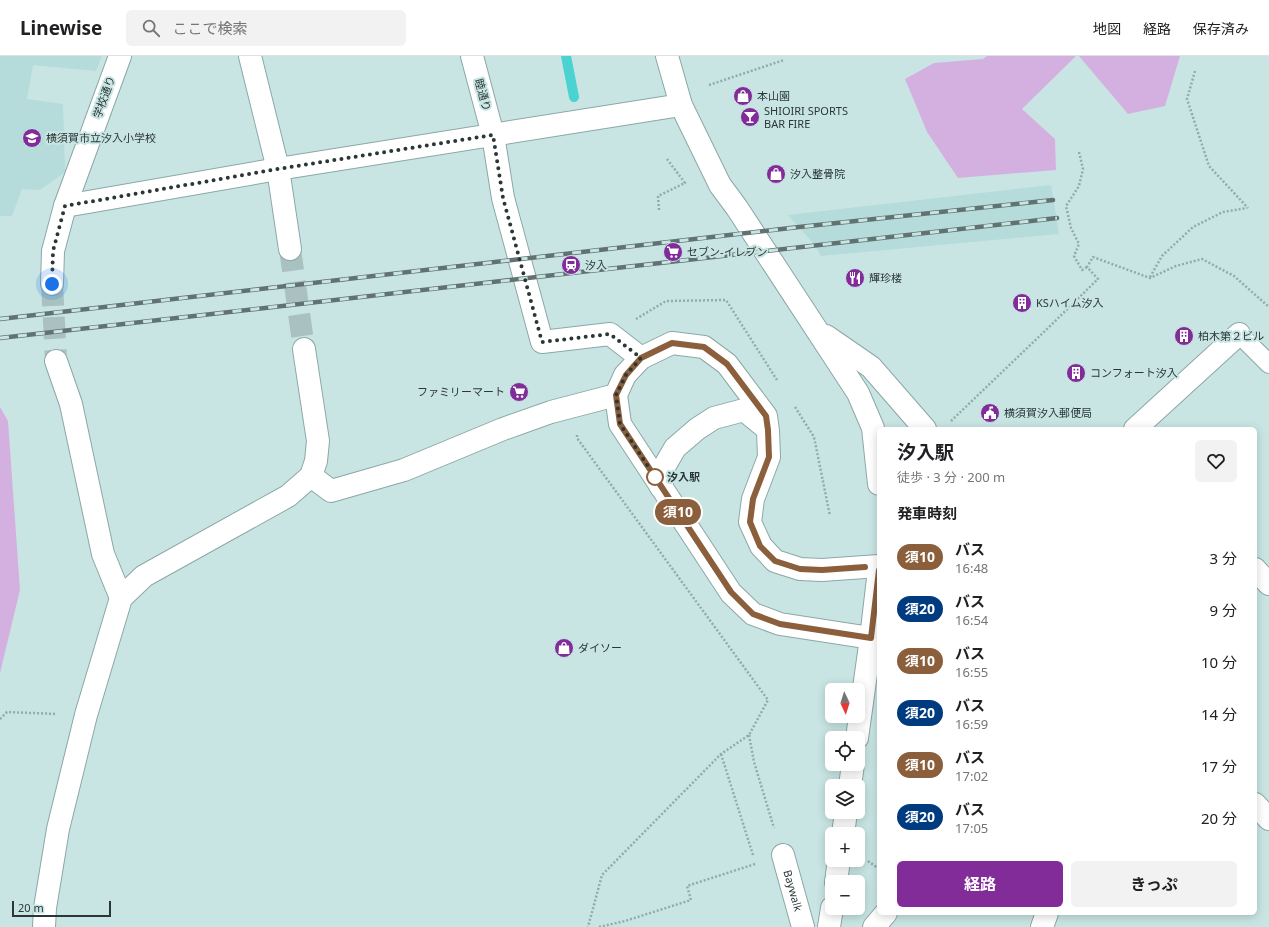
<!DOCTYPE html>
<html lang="ja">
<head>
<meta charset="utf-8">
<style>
	:root { --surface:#fff; --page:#f2f2f2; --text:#202124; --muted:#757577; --line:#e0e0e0; --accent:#822c9a }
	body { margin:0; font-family:"Noto Sans","Noto Sans JP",sans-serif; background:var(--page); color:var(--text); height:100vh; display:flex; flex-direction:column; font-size:15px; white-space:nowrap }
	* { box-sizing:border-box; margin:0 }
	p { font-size:13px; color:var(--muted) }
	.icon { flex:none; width:22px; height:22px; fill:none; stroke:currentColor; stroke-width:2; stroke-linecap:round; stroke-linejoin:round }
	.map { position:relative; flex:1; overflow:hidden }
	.details { position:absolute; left:877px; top:371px; width:380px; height:488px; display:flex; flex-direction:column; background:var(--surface); border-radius:6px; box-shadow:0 2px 10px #0003 }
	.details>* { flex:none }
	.badge { padding:0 8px; border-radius:13px; font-size:14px; line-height:26px }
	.needle { width:26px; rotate:176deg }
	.fabs { position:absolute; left:825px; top:627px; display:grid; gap:8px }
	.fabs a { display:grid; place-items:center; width:40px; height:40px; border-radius:6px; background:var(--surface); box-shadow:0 2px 10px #0003; font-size:20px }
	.scale { position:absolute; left:12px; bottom:10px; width:99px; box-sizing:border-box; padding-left:4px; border:2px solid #2b3736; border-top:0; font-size:11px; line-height:14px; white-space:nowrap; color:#2b3736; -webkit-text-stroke:3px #c8e5e4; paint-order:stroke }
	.you { position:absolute; width:20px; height:20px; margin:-10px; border:3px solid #fff; border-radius:50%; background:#1a73e8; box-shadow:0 0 0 6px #1a73e833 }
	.map>.badge { position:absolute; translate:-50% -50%; box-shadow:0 0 0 2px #fff }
	h2 { padding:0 20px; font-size:15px; line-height:36px }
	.round { display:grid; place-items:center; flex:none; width:42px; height:42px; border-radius:6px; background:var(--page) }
	.headline { display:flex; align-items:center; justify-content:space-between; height:68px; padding:0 20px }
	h1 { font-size:19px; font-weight:700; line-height:30px }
	.primary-button { display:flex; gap:8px; margin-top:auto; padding:8px 20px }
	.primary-button a { flex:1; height:46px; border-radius:6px; background:var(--accent); color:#fff; font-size:16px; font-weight:700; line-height:46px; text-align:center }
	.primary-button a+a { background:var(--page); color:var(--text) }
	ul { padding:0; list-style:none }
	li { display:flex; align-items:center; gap:12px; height:52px; padding:0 20px }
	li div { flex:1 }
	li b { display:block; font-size:15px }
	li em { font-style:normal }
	li .badge { min-width:44px; font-weight:700; text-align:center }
	header { display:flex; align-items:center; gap:24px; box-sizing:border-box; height:56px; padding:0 20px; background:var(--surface); border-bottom:1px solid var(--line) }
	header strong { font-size:19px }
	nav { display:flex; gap:22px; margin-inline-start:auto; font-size:14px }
	.search { width:280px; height:36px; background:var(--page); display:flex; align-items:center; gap:10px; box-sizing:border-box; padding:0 14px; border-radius:6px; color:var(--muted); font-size:15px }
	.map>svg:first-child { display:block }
	.built { fill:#b5dbda }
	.green { fill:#d4b0e0 }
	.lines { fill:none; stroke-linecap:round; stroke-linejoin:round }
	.stream { stroke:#4bd3d2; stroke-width:10 }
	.minor-tunnel { stroke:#a9c2c1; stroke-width:22; stroke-dasharray:22 11; stroke-linecap:butt }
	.service-casing { stroke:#8ca7a6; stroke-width:20 }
	.pedestrian-casing { stroke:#8ca7a6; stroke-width:24 }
	.minor-casing { stroke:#8ca7a6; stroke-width:24 }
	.tertiary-casing { stroke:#8ca7a6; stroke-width:24 }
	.path { stroke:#93aaa9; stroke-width:2.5; stroke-dasharray:2 2; stroke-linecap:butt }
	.service { stroke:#fff; stroke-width:18 }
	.pedestrian { stroke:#fff; stroke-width:22 }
	.minor { stroke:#fff; stroke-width:22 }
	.tertiary { stroke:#fff; stroke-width:22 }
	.rail-casing { stroke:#617271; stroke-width:4.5 }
	.rail { stroke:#c8e5e4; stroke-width:3; stroke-dasharray:9; stroke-linecap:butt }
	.line-casing { stroke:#fff; stroke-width:9 }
	.line { stroke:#8b5e3c; stroke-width:6 }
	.walk { stroke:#2b3736; stroke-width:4; stroke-dasharray:0 7.2 }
	.stop-dot { fill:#fff; stroke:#8b5e3c; stroke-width:2 }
	.labels { text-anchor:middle; stroke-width:4; stroke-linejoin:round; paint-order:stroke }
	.street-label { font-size:11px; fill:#2b3736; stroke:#c8e5e4 }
	.poi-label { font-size:11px; fill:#2b3736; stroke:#c8e5e4; text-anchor:start }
	.stop-label { font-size:11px; font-weight:bold; fill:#2b3736; stroke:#c8e5e4; text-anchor:start }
</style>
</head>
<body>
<header>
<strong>Linewise</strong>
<div class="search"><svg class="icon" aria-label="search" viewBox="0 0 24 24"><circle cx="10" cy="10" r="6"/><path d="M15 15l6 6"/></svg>ここで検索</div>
<nav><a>地図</a><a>経路</a><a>保存済み</a></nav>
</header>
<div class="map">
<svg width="1269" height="871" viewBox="0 0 1269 871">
	<rect width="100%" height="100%" fill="#c8e5e4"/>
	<!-- built -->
	<g class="built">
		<polygon points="0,0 102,0 96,15 33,9 27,43 63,48 65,116 40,134 22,133 12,160 0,160"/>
		<polygon points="1051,129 1059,178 821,200 815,189 788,159"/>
	</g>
	<!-- green -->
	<g class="green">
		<polygon points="987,0 1076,0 1022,53 1055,83 1056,114 958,122 927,76 905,23 934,7 983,3"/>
		<polygon points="1079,0 1180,0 1165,50 1128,58"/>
		<polygon points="0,351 8,365 20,534 0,617"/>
	</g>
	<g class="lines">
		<!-- stream -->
		<polyline class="stream" points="566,0 574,41"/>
		<!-- minor-tunnel -->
		<g class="minor-tunnel">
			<polyline points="290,193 304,293"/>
			<polyline points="52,228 56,305"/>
		</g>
		<defs>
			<polyline id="service" points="1239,278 1269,308"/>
			<g id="pedestrian">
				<polyline points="493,79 503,142 542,286 610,278 641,302"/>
				<polyline points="311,420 331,435 404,414 503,373 551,356 616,339"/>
				<path id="s1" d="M 783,799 L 803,871"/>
				<polyline points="874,871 886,857"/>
			</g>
			<g id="minor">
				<polyline points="250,0 278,113 290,193"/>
				<polyline points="472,0 493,79"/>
				<polyline points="65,150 278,113 681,49"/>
				<polyline points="52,228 53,195 65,150 120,0"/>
				<polyline points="56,305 71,348 103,498 121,542"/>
				<polyline points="1135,373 1239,278"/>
				<polyline points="661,431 664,411 675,392 697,373 714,362 744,354 766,372"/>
				<polyline points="1255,513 1269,528"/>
				<polyline points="871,582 780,568 753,558 731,537 620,368 616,339 625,319 641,302 672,287 704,291 727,308 766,360 768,375 769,401 753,443 750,466 761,490 775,505 800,513 822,514 879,510"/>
				<polyline points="44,871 45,852 58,773 86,659 121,542 144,520 288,440 311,420 316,405 318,385 304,293"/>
				<polyline points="1042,871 1047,857"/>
			</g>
			<g id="tertiary">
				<polyline points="667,0 681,49 720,129 737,152 858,337 873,372 879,428"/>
				<polyline points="826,280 871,311 925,373"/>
				<polyline points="857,682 871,582 879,514"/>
				<polyline points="850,730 853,708"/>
				<polyline points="1255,748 1269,763"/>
				<polyline points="843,778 846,756"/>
				<polyline points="836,826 839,804"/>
				<polyline points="829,871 832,852"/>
			</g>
		</defs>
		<!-- service casing -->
		<use href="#service" class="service-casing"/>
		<!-- pedestrian casing -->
		<use href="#pedestrian" class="pedestrian-casing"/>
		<!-- minor casing -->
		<use href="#minor" class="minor-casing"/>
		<!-- tertiary casing -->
		<use href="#tertiary" class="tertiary-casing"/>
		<!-- path -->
		<g class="path">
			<polyline points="1195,15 1187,43 1209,110 1248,152"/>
			<polyline points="709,29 784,4"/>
			<polyline points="1079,96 1083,113 1079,130 1066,150 1071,172 1079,188 1074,200 1082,214 1087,211"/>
			<polyline points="659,154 658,140 685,127 667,103"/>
			<polyline points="1150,221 1162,200 1193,171 1223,156 1247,152"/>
			<polyline points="636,263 666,245 726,244 777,324"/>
			<polyline points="795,351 814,381 830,460"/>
			<polyline points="951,365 1047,273 1098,223 1087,211 1093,201 1150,222 1176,210 1202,203 1234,220 1269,251"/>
			<polyline points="577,379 577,382 768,644 749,679 721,698 602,819 588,871"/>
			<polyline points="0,663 7,656 57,658"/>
			<polyline points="749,679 754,706 774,772"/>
			<polyline points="721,698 753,799"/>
			<polyline points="868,805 879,813"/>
			<polyline points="599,871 625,865 691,844 687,830 755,808"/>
		</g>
		<!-- service -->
		<use href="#service" class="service"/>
		<!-- pedestrian -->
		<use href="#pedestrian" class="pedestrian"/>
		<!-- minor -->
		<use href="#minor" class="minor"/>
		<!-- tertiary -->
		<use href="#tertiary" class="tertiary"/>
		<defs>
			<g id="rail">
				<polyline points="0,263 799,171 1053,144"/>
				<polyline points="0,282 1057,162"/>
			</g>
		</defs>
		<!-- rail casing -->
		<use href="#rail" class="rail-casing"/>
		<!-- rail -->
		<use href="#rail" class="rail"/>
	</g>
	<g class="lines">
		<defs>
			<polyline id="line" points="865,511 822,514 800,513 775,505 760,490 750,466 753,443 769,401 768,374 766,360 727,308 704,291 672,287 641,302 626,319 616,339 620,368 731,536 753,558 780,568 871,582 879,514"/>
		</defs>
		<!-- line casing -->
		<use href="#line" class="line-casing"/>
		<!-- line -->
		<use href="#line" class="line"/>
		<!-- walk -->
		<polyline class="walk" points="52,228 53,195 65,150 278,113 493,79 503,142 542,286 610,278 641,302 626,319 616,339 620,368 655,421"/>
	</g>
	<!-- icons -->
	<defs>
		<symbol id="shop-disc" viewBox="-11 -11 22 22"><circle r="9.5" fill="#822c9a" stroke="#c8e5e4"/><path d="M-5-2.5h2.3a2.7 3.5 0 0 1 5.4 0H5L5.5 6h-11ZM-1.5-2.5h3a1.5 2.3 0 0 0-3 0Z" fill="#fff"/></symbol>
		<symbol id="bar-disc" viewBox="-11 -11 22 22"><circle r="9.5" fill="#822c9a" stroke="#c8e5e4"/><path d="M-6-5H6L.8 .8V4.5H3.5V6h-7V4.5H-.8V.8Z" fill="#fff"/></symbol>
		<symbol id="school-disc" viewBox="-11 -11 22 22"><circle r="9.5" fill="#822c9a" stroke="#c8e5e4"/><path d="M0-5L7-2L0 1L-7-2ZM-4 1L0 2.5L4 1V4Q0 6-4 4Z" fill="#fff"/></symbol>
		<symbol id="supermarket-disc" viewBox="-11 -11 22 22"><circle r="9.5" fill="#822c9a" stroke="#c8e5e4"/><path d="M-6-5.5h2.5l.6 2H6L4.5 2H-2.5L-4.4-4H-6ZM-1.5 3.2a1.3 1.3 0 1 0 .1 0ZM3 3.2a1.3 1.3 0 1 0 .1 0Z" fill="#fff"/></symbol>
		<symbol id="station-disc" viewBox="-11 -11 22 22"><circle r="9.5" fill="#822c9a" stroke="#c8e5e4"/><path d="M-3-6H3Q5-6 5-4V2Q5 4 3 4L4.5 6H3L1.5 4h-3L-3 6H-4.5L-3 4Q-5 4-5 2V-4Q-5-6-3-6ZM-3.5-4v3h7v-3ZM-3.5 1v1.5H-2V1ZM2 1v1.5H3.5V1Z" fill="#fff"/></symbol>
		<symbol id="restaurant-disc" viewBox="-11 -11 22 22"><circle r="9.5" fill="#822c9a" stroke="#c8e5e4"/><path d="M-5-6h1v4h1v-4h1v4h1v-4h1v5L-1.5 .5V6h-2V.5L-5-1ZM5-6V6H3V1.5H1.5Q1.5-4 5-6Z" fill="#fff"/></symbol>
		<symbol id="building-disc" viewBox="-11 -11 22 22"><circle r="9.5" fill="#822c9a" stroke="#c8e5e4"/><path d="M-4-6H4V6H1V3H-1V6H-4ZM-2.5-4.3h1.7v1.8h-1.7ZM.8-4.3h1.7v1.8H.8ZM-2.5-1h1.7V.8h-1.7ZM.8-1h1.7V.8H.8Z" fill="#fff"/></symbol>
		<symbol id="civic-disc" viewBox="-11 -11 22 22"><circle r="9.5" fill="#822c9a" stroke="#c8e5e4"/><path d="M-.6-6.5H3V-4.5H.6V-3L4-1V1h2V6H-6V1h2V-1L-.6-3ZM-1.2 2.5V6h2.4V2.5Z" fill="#fff"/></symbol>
	</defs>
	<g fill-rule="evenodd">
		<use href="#shop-disc" x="732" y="29" width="22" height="22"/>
		<use href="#bar-disc" x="739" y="50" width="22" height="22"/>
		<use href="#school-disc" x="21" y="71" width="22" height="22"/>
		<use href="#shop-disc" x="765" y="107" width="22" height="22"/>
		<use href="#supermarket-disc" x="662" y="185" width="22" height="22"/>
		<use href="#station-disc" x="560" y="198" width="22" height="22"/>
		<use href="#restaurant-disc" x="844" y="211" width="22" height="22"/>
		<use href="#building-disc" x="1011" y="236" width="22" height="22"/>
		<use href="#building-disc" x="1173" y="269" width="22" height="22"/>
		<use href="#building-disc" x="1065" y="306" width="22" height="22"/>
		<use href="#supermarket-disc" x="508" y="325" width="22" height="22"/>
		<use href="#civic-disc" x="979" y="346" width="22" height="22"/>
		<use href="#shop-disc" x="553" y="581" width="22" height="22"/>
	</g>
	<!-- markers -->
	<circle class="stop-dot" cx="655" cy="421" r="8"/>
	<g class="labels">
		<!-- street labels -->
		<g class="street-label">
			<text transform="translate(483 39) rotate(75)" y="4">睦通り</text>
			<text transform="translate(104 41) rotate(-70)" y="4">学校通り</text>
			<text dy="4" stroke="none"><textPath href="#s1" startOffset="37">Baywalk</textPath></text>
		</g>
		<!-- poi labels -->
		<g class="poi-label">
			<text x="757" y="44">本山園</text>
			<text x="764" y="59">SHIOIRI SPORTS<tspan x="764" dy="13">BAR FIRE</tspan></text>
			<text x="46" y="86">横須賀市立汐入小学校</text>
			<text x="790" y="122">汐入整骨院</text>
			<text x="687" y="200">セブン-イレブン</text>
			<text x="585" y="213">汐入</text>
			<text x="869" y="226">輝珍楼</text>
			<text x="1036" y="251">KSハイム汐入</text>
			<text x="1198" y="284">柏木第２ビル</text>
			<text x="1090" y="321">コンフォート汐入</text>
			<text x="505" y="340" text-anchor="end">ファミリーマート</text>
			<text x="1004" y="361">横須賀汐入郵便局</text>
			<text x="578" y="596">ダイソー</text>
		</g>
		<!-- stop labels -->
		<g class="stop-label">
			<text x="667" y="425">汐入駅</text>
		</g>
	</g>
</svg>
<div class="fabs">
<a><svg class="needle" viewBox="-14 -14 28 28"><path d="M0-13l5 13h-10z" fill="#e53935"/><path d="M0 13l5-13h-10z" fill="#757577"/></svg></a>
<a><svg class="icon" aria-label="locate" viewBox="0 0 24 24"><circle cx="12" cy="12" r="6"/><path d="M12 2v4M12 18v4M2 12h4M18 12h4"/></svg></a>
<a><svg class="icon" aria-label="layers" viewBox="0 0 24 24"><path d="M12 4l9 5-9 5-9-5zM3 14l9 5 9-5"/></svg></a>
<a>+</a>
<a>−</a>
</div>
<div class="scale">20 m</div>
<div class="you" style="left:52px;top:228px"></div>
<b class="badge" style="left:678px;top:456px;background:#8b5e3c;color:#fff">須10</b>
<section class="details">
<div class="headline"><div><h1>汐入駅</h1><p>徒歩 · 3 分 · 200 m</p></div><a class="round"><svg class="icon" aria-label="heart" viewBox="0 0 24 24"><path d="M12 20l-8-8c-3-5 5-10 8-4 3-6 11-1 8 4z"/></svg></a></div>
<h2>発車時刻</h2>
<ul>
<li><span class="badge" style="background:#8b5e3c;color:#fff">須10</span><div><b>バス</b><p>16:48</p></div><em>3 分</em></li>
<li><span class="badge" style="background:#003b80;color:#fff">須20</span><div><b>バス</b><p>16:54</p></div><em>9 分</em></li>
<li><span class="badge" style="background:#8b5e3c;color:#fff">須10</span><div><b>バス</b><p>16:55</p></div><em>10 分</em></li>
<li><span class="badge" style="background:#003b80;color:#fff">須20</span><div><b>バス</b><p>16:59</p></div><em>14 分</em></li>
<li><span class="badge" style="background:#8b5e3c;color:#fff">須10</span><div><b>バス</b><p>17:02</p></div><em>17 分</em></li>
<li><span class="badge" style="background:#003b80;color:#fff">須20</span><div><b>バス</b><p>17:05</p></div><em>20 分</em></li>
</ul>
<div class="primary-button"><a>経路</a><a>きっぷ</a></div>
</section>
</div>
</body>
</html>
